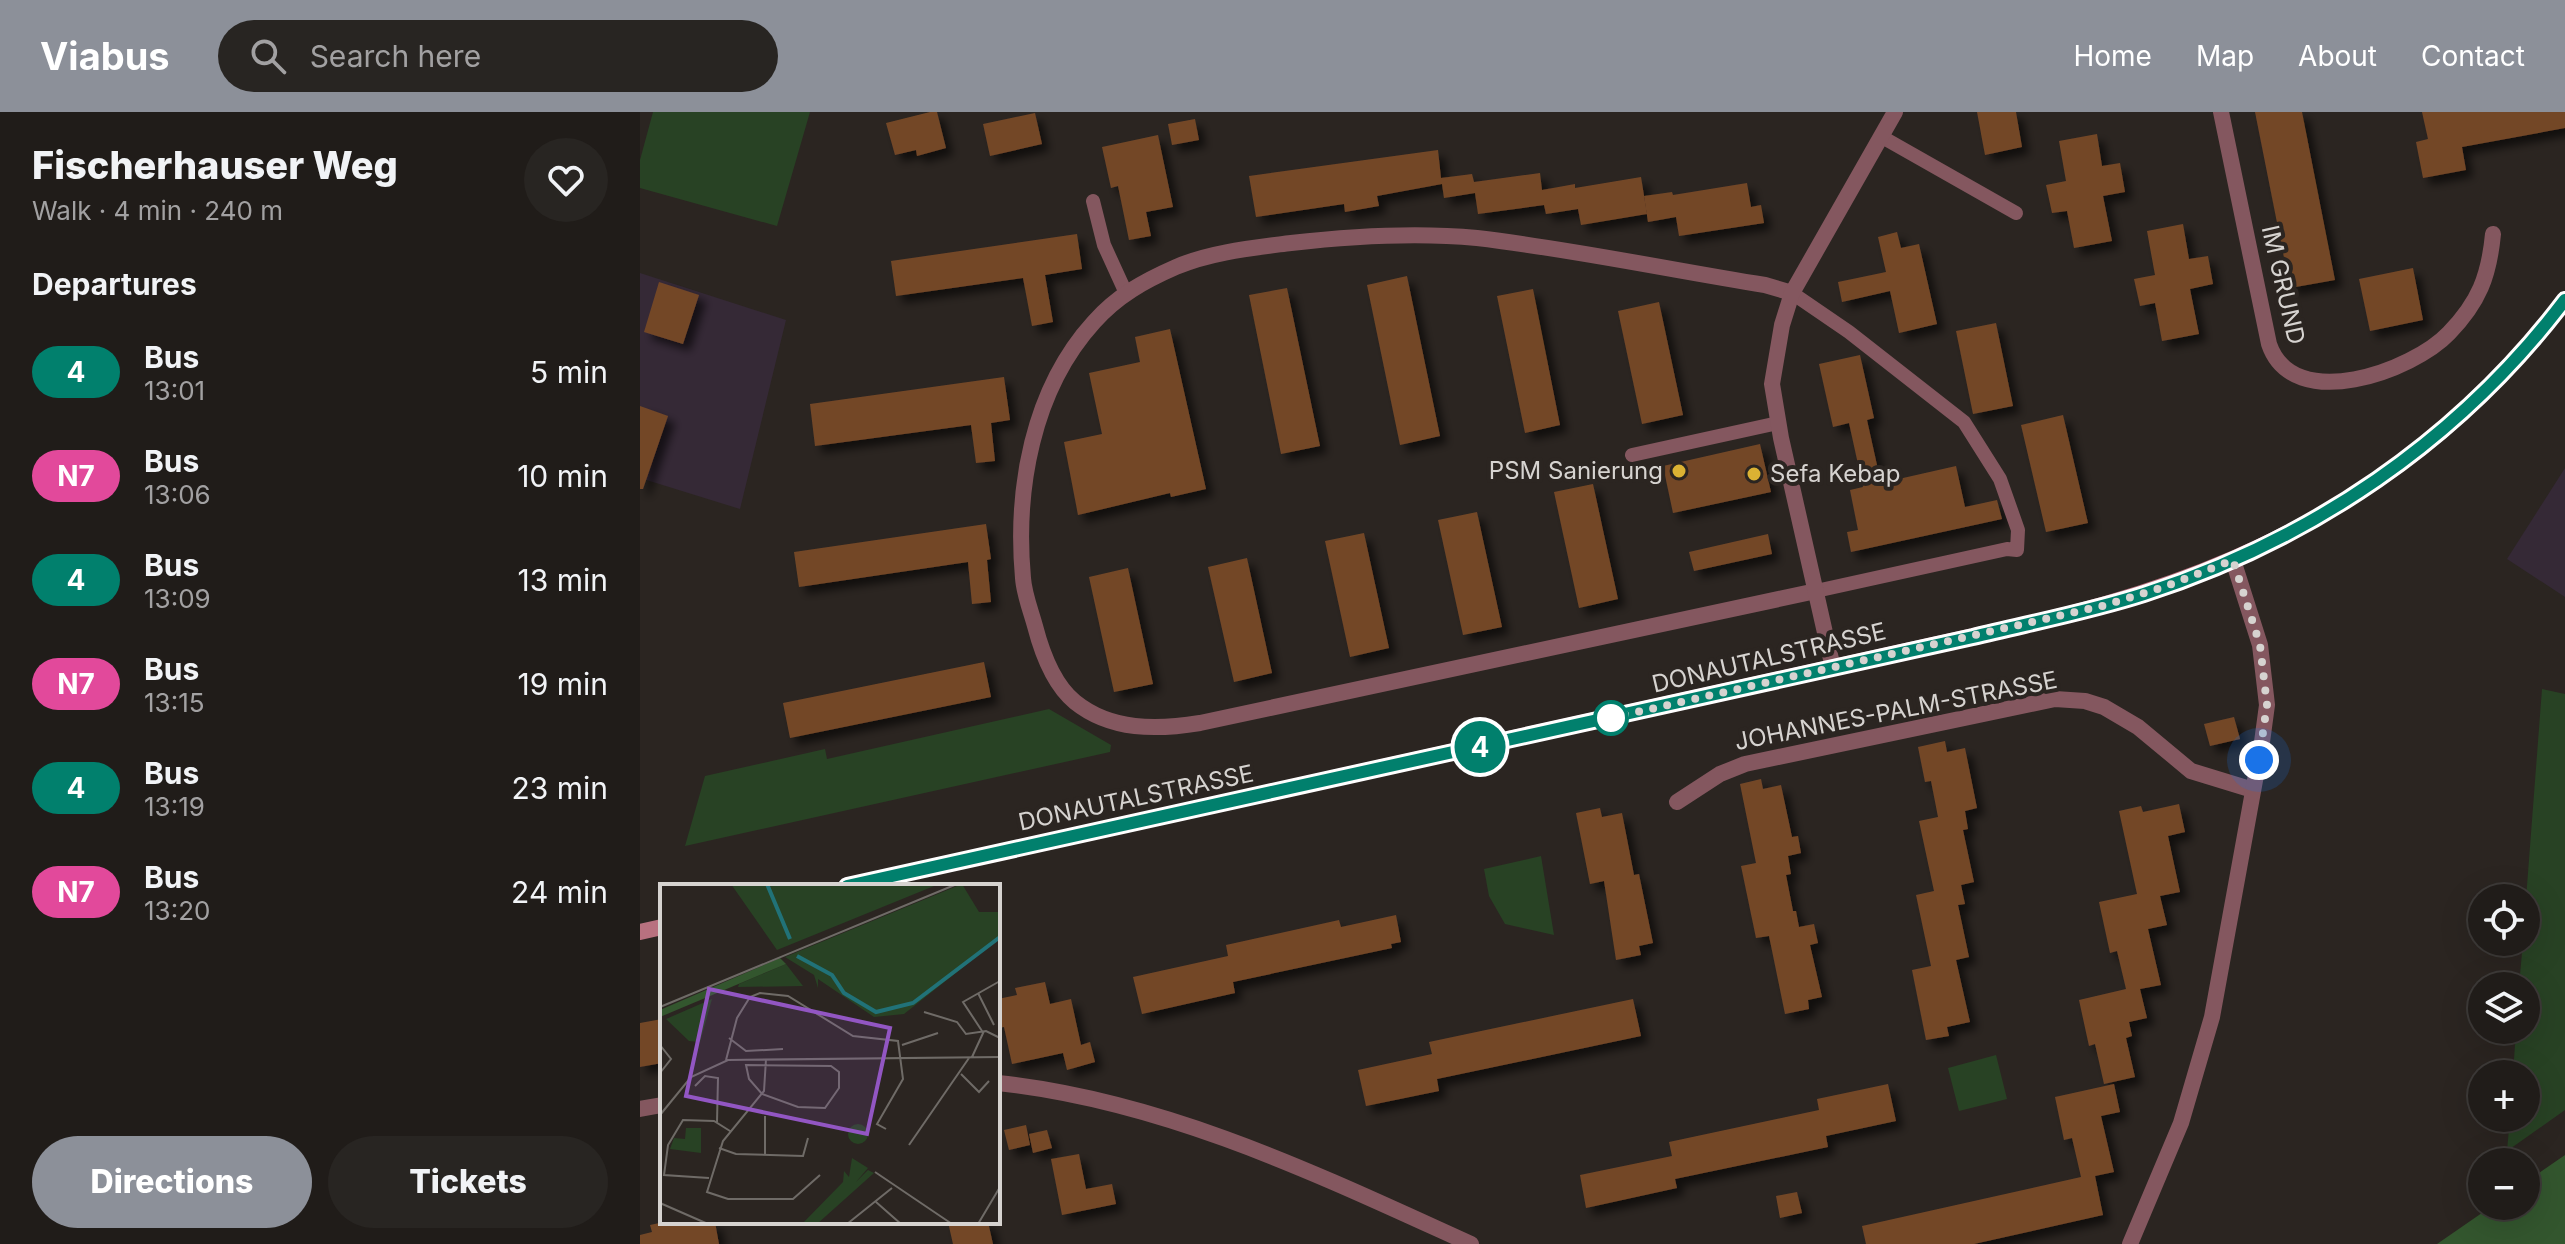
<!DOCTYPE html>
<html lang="en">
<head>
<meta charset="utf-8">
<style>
	:root { --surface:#201c19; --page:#282522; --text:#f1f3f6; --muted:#a2a1a2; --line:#3d3a38; --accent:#8c9099 }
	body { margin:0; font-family:Inter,sans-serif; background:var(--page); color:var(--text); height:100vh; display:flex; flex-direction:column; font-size:30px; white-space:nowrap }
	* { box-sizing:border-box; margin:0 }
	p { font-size:26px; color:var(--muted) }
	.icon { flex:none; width:44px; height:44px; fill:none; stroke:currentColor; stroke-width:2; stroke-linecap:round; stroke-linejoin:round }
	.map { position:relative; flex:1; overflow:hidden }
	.details { display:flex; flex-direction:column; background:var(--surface); width:640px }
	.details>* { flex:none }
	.badge { padding:0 16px; border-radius:26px; font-size:28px; line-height:52px }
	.controls { position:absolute; left:1828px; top:772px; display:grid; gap:16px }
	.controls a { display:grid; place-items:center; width:72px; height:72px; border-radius:50%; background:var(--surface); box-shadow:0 8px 32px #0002,0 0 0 2px var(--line); font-size:40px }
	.you { position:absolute; width:40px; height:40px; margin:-20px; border:6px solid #fff; border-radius:50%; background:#1a73e8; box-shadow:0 0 0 12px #1a73e833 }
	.map>.badge { position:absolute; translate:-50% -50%; box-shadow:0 0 0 4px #fff }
	h2 { padding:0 32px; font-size:30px; line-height:72px }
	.round { display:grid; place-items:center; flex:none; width:84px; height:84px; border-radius:42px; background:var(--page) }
	.overview { display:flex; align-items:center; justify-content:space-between; height:136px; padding:0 32px }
	h1 { font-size:38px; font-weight:800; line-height:60px }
	.action { display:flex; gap:16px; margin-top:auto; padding:16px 32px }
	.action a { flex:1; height:92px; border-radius:48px; background:var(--accent); color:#fff; font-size:32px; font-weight:800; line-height:92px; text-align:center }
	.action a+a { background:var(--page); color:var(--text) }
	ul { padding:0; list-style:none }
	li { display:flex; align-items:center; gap:24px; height:104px; padding:0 32px }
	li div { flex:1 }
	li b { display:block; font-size:30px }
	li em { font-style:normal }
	li .badge { min-width:88px; font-weight:700; text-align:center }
	header { display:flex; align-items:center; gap:48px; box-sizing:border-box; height:112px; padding:0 40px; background:var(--accent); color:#fff }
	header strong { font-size:38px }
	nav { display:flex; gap:44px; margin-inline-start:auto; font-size:28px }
	.search { width:560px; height:72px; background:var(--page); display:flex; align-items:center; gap:20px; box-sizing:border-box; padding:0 28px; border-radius:44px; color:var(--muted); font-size:30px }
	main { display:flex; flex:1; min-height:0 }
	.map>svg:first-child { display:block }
	.commercial { fill:#352936 }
	.green { fill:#284224 }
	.forest { fill:#33562e }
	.building { fill:#734728; filter:url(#shadow) }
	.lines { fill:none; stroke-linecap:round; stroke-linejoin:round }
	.service { stroke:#84575f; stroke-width:14 }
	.minor { stroke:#84575f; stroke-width:16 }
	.secondary { stroke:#b8717f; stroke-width:16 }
	.line-casing { stroke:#fff; stroke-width:18 }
	.line { stroke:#01806d; stroke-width:12 }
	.walk { stroke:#d6d3d0; stroke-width:8; stroke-dasharray:0 14.4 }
	.poi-dot { fill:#dbb233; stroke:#2b2521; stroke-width:3 }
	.stop-dot { fill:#fff; stroke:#01806d; stroke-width:4 }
	.labels { text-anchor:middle; stroke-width:8; stroke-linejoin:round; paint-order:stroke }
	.street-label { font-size:24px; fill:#d6d3d0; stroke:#2b2521 }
	.poi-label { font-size:24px; fill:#d6d3d0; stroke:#2b2521; text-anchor:end }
	.inset-river { fill:none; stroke:#217278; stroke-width:4 }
	.inset-road { fill:none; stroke:#6f6b67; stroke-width:2 }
	.view { fill:#9256c3; fill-opacity:0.15; stroke:#9256c3; stroke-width:4 }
	.inset-edge { fill:none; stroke:#d6d3d0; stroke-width:4 }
</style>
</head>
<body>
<header>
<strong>Viabus</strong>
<div class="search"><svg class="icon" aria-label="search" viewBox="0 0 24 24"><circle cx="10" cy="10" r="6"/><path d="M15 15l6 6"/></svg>Search here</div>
<nav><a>Home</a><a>Map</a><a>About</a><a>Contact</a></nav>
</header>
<main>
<section class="details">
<div class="overview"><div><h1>Fischerhauser Weg</h1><p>Walk · 4 min · 240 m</p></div><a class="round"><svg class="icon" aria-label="heart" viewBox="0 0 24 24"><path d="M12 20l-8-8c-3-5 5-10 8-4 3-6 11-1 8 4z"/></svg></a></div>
<h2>Departures</h2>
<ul>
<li><span class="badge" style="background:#01806d;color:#fff">4</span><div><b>Bus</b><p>13:01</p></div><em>5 min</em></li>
<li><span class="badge" style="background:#e2499b;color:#fff">N7</span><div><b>Bus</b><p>13:06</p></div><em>10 min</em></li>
<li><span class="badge" style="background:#01806d;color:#fff">4</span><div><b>Bus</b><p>13:09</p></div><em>13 min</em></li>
<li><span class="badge" style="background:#e2499b;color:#fff">N7</span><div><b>Bus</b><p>13:15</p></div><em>19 min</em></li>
<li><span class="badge" style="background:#01806d;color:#fff">4</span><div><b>Bus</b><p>13:19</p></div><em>23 min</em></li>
<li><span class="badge" style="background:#e2499b;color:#fff">N7</span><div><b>Bus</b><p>13:20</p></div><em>24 min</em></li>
</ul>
<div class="action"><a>Directions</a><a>Tickets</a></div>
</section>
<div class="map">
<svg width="1925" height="1132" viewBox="0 0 1925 1132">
	<defs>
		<filter id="shadow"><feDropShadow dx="7" dy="7" stdDeviation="4" flood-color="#0009"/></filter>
	</defs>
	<rect width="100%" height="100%" fill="#2b2521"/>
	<!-- commercial -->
	<g class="commercial">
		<polygon points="0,161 146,208 100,397 0,366"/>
		<polygon points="1925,356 1925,485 1867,447"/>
	</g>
	<!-- green -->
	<g class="green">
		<polygon points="13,0 170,0 137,114 0,76 0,48"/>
		<polygon points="1902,577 1925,582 1925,998 1867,1039 1870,1006 1886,1006 1886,962 1873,962 1876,918 1886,918 1886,874 1879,874 1883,830 1886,830 1886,787"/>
		<polygon points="409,597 471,633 470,640 45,734 65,664 185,637 187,647"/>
		<polygon points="901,744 914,823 865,812 849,784 844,757"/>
		<polygon points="1356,943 1367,987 1319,999 1308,956"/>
	</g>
	<!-- forest -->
	<polygon class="forest" points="1925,1043 1925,1132 1797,1132 1852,1094 1886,1094 1886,1070"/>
	<!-- building -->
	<g class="building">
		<polygon points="290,0 297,0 306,36 277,44 276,38 255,43 246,11"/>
		<polygon points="1337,0 1376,0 1382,35 1345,43"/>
		<polygon points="1615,0 1662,0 1695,168 1650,176"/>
		<polygon points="1782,0 1925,0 1925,16 1822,35 1826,58 1783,66 1776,30 1788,27"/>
		<polygon points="395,1 402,32 350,44 343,12"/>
		<polygon points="555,7 559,28 532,33 528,12"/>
		<polygon points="1457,22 1462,54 1480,51 1485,80 1463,84 1472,129 1434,136 1427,99 1412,101 1406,73 1426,69 1419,29"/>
		<polygon points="518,23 533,95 506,100 511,124 489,128 478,74 471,76 462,35"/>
		<polygon points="798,38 801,66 832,62 834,70 900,61 902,78 935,72 935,76 1001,65 1007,102 941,113 938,97 906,102 904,93 838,102 835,81 804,86 802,72 737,84 739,94 705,100 704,92 616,105 609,64"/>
		<polygon points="1107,71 1111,95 1121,93 1124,111 1039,124 1036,105 1008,110 1004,84 1032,80 1033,83"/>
		<polygon points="1543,112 1549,147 1568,144 1573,172 1550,177 1559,222 1522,229 1515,191 1500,194 1494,167 1515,163 1507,119"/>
		<polygon points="1257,120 1261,136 1279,132 1297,212 1259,221 1250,179 1202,190 1198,170 1246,160 1238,125"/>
		<polygon points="437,122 442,157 405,163 413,210 392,214 383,166 256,184 251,149"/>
		<polygon points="1773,156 1783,208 1730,219 1719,167"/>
		<polygon points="767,164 800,324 760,333 727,173"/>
		<polygon points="19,170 59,183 43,232 4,220"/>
		<polygon points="647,176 680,334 641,342 609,183"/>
		<polygon points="893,177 920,313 885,321 857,184"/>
		<polygon points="1019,190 1043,303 1002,312 978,199"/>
		<polygon points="1356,211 1373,294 1333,302 1316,219"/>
		<polygon points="530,217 566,377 531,385 530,381 438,403 424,330 462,322 449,261 500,250 495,225"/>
		<polygon points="1220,243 1234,306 1227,308 1241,371 1316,354 1325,395 1357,388 1362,407 1211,440 1207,420 1218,418 1210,378 1223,375 1209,311 1193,315 1179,252"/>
		<polygon points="364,265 370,308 351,311 355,349 336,351 331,313 175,334 170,292"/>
		<polygon points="0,294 28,304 3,377 0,377"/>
		<polygon points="1423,303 1448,411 1406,420 1381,313"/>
		<polygon points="1120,332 1131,380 1033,401 1023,354"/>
		<polygon points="953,372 978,487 939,496 914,380"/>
		<polygon points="837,400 862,515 823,523 798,408"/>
		<polygon points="346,412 351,447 347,448 351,490 332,492 328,450 159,475 154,440"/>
		<polygon points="724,421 749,536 710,545 685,429"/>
		<polygon points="1128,422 1132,442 1054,459 1049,440"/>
		<polygon points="607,446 632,561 594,570 568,455"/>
		<polygon points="488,456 513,572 474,580 449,465"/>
		<polygon points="344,550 351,585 150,626 143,591"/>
		<polygon points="1594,605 1600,627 1570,634 1564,612"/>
		<polygon points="1305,629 1307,640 1325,636 1337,696 1325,699 1328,717 1323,718 1334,770 1321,773 1325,792 1318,793 1329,845 1316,848 1330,910 1307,915 1309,924 1286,928 1272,858 1291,854 1276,783 1294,779 1279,709 1298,705 1291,669 1285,670 1278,635"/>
		<polygon points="1121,667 1123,677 1141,673 1152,725 1158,724 1161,741 1148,744 1151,762 1146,763 1153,799 1156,799 1159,815 1174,812 1178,831 1170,833 1182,885 1168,888 1169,897 1145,902 1129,824 1116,826 1101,754 1116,751 1100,672"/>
		<polygon points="1539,692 1545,720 1528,724 1540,780 1520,784 1527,813 1508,817 1521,873 1500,877 1507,906 1489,910 1492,924 1486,926 1495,965 1464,972 1455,932 1449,934 1439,888 1486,877 1477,839 1470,841 1459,790 1497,782 1479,699 1501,694 1503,700"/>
		<polygon points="960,696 962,705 982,701 994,763 999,762 1013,831 999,834 1001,843 976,848 964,769 950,772 936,701"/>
		<polygon points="756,803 761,830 751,832 752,836 593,870 595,881 502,902 493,865 588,844 586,833 699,808 701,815"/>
		<polygon points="405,870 410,892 431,887 441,933 450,930 455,950 427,958 423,941 372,952 364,915 358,916 358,887 377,883 375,876"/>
		<polygon points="993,887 1001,924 797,967 799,979 726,994 718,958 792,942 789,930"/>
		<polygon points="22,907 22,951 0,955 0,911"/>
		<polygon points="1248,972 1256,1009 1186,1024 1188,1035 1035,1067 1037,1076 946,1096 940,1063 1032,1044 1029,1030 1179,998 1177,987"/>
		<polygon points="1474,972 1480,1000 1461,1004 1474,1060 1455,1064 1463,1103 1334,1132 1226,1132 1222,1114 1441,1065 1432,1026 1424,1028 1415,985"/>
		<polygon points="386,1013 390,1033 369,1038 364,1018"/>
		<polygon points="407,1018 412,1036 393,1041 389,1022"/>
		<polygon points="439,1042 446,1077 472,1072 476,1092 422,1103 411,1047"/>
		<polygon points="1157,1080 1162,1101 1140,1106 1136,1084"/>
		<polygon points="24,1110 45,1110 46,1114 75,1110 79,1132 0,1132 0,1123 12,1120 10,1113"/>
		<polygon points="308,1110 348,1110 353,1132 313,1132"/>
	</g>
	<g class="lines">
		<!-- service -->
		<g class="service">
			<polyline points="1242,25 1376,101"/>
			<polyline points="453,89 464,133 485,179"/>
			<polyline points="1152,181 1209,220 1324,310 1360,367 1378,418 1377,438 1367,437 1176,479"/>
			<polyline points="992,343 1138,311"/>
		</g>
		<!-- minor -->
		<g class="minor">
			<path d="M 1581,0 L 1629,232 C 1653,303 1773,259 1809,221 C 1839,190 1849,164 1853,122"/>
			<path d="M 1152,181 L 1125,173 C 1030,158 932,137 837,126 C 775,120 712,124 651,131 C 612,136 571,140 536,155 C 504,169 477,184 454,210 C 392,278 375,378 383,466 C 384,482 391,499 395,514 C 402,541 413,572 435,590 C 471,619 517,618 560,611 L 1176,479"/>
			<polyline points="1193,556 1141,326 1132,272 1142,213 1152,181 1255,0"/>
			<polyline points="1037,690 1080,662 1105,652 1415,587 1445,589 1464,595 1498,615 1551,659 1613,678"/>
			<path d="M 358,971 C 526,989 679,1063 831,1132"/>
			<polyline points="0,997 22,993"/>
			<polyline points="1490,1132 1541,1011 1572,905 1622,630 1627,593 1620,533 1593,448"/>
		</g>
		<!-- secondary -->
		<g class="secondary">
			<path d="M 207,774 L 1392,511 C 1610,461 1788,369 1925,188"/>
			<polyline points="0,820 22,815"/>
		</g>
	</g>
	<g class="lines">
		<defs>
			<path id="line" d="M 207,774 L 1333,525 C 1390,511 1448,500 1504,482 C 1671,428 1818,329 1925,188"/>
		</defs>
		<!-- line casing -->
		<use href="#line" class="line-casing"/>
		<!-- line -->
		<use href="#line" class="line"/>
		<!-- walk -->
		<polyline class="walk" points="971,606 1462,494 1524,475 1593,448 1620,533 1627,593 1619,648"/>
	</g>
	<!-- markers -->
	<g class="poi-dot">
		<circle cx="1039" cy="359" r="8"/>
		<circle cx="1114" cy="362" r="8"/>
	</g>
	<circle class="stop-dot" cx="971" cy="606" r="16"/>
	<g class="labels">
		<!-- street labels -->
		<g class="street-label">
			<text transform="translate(1643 173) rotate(77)" y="8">IM GRUND</text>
			<text transform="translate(1129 546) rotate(-13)" y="8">DONAUTALSTRASSE</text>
			<text transform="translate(1256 599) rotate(-11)" y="8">JOHANNES-PALM-STRASSE</text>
			<text transform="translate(496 686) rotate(-12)" y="8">DONAUTALSTRASSE</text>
		</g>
		<!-- poi labels -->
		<g class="poi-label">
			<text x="1023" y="367">PSM Sanierung</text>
			<text x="1130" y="370" text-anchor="start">Sefa Kebap</text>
		</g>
	</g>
	<!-- overview -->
	<g transform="translate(20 772)">
		<rect width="340" height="340" fill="#2b2521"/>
		<path d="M 71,0 L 279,0 L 117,66 ZM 302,0 L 319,28 L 340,28 L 340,54 L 244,130 L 214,133 L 158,95 L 158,104 L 154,91 L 125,73 ZM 126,80 L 143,102 L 78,103 L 79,100 ZM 52,115 L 40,158 L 29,157 L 6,135 ZM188 250a10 10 0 1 1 20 0a10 10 0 1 1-20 0ZM 26,244 L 41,244 L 41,269 L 10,265 L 14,254 L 25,255 ZM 192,274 L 208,284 L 196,298 L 208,286 L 214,289 L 157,340 L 142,340 L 183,298 L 184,287 L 189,293 Z" fill="#284224"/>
		<path d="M 120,74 L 126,80 L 0,133 L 0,126 Z" fill="#33562e"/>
		<path class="inset-river" d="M 107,0 L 130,55M 137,72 L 172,91 L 184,109 L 216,128 L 253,119 L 340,53"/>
		<path class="inset-road" d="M 318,109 L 334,141M 0,123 L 297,0M 264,128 L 297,138 L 306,150 L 326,147 L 340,154M 322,147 L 303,118 L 340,97M 69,154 L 86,167 L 123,165M 0,161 L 11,175 L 0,189M 242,161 L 278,149M 312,173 L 324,147M 106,175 L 104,207 L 63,257 L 47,308 L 68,315 L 133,315 L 160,291M 66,176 L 77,134 L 90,113 L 100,109 L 128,112 L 193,152 L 238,157 L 243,195 L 217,240 L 226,245M 86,181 L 171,182 L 179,188 L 179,204 L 165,224 L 138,223 L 102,210 L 89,195 ZM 301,190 L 319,208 L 329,197M 35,202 L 45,192 L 58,194 L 57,238M 0,231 L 31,193 L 68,176 L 340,173M 249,261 L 309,174M 59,264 L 76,270 L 143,272 L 148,254M 105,271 L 105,232M 215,288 L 292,340M 49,294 L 4,291 L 8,261 L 23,236 L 54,237 L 70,247M 216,318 L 241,340M 0,319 L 48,340M 187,340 L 232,304M 318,340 L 340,303"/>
		<path class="view" d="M 49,105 L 230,144 L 207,250 L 26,212 Z"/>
		<rect width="340" height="340" class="inset-edge"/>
	</g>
</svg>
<div class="controls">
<a><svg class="icon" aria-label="locate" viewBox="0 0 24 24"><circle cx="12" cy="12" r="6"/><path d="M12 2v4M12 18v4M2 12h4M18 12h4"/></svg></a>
<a><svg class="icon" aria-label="layers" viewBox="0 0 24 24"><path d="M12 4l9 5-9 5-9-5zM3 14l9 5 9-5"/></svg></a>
<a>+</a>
<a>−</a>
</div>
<div class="you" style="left:1619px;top:648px"></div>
<b class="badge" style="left:840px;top:635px;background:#01806d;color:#fff">4</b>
</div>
</main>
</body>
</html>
